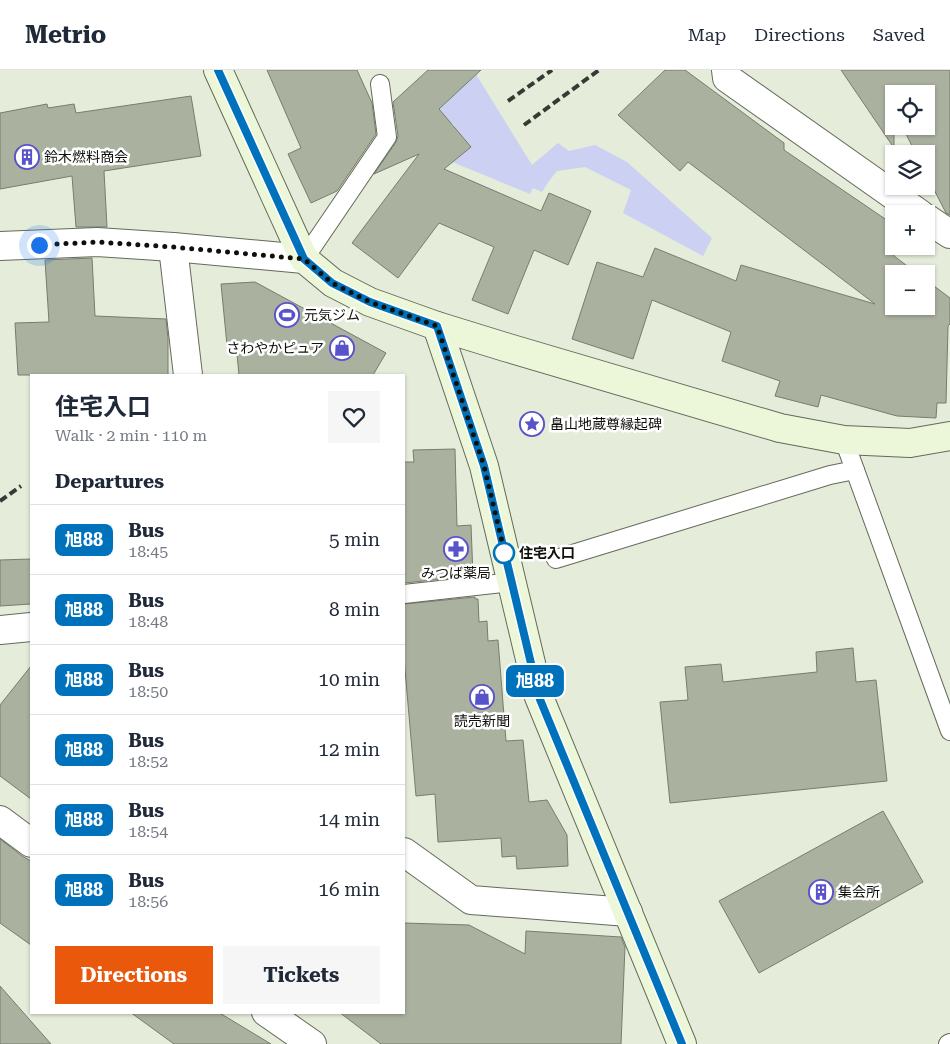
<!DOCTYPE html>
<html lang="en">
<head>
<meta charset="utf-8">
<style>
	:root { --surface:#fff; --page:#f6f6f7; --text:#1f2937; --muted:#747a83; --line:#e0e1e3; --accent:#ea580c }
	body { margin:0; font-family:"Roboto Serif","Noto Sans JP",serif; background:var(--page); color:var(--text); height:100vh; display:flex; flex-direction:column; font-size:19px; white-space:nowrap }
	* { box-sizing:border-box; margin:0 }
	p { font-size:16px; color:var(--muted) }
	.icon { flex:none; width:28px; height:28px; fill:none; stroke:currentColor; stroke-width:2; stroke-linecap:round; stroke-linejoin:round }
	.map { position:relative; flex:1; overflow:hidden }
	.side { position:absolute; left:30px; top:304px; width:375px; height:640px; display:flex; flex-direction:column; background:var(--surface); border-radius:0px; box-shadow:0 1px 4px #0004 }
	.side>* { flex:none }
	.badge { padding:0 10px; border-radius:8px; font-size:18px; line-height:32px }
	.buttons { position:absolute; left:885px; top:15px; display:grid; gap:10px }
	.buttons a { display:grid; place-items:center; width:50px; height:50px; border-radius:0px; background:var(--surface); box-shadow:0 1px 4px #0004; font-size:25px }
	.you { position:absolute; width:25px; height:25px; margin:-12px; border:4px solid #fff; border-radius:50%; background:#1a73e8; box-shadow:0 0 0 8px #1a73e833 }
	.map>.badge { position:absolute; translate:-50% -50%; box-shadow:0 0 0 2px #fff }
	h2 { padding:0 25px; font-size:19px; line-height:45px }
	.round { display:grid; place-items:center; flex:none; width:52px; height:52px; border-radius:0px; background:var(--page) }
	.overview { display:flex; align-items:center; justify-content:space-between; height:85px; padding:0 25px }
	h1 { font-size:24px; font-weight:700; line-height:38px }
	.primary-button { display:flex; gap:10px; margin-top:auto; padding:10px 25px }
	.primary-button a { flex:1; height:58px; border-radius:0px; background:var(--accent); color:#fff; font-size:20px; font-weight:700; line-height:58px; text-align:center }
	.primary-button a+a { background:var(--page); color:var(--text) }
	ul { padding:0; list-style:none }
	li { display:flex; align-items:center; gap:15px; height:70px; padding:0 25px; border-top:1px solid var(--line) }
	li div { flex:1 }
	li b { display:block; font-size:19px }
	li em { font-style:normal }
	li .badge { min-width:55px; font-weight:700; text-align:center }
	header { display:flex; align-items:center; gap:30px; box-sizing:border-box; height:70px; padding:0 25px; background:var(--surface); border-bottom:1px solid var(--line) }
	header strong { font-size:24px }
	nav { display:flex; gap:28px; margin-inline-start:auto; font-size:18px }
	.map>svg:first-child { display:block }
	.green { fill:#ccd0f3 }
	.building { fill:#aab19f; stroke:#777d6d }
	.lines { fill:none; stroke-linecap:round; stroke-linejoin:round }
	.lane-casing { stroke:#646a5a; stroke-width:20 }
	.street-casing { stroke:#646a5a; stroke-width:30 }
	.secondary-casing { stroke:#646a5a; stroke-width:30 }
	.lane { stroke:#fff; stroke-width:18 }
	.street { stroke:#fff; stroke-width:28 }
	.secondary { stroke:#ecf6d9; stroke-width:28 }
	.rail { stroke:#373a32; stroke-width:4; stroke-dasharray:8 4; stroke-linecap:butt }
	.line-casing { stroke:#fff; stroke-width:11 }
	.line { stroke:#0072bc; stroke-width:8 }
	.walk { stroke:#0e100a; stroke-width:5; stroke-dasharray:0 9 }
	.stop-dot { fill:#fff; stroke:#0072bc; stroke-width:2.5 }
	.labels { text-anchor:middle; stroke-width:5; stroke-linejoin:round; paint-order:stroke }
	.poi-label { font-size:14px; fill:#0e100a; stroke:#fff; text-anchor:start }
	.stop-label { font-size:14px; font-weight:bold; fill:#0e100a; stroke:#fff; text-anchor:start }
</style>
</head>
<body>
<header>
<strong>Metrio</strong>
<nav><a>Map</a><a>Directions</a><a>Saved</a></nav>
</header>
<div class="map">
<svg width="950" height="974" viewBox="0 0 950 974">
	<rect width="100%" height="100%" fill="#e5ecda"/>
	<!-- green -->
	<polygon class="green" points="477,0 477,6 532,95 558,73 569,81 595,75 627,92 712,168 703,186 623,143 631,120 585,97 557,101 549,111 542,122 533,118 530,124 445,89 455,55 424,44"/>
	<!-- building -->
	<g class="building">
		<polygon points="267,0 357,0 372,33 376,64 337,121 311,133 288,84 301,78"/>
		<polygon points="428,0 481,0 439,39 471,77 444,99 541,141 549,123 591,141 568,195 534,180 508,244 472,230 494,177 439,153 398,208 352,173 419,84 374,104 396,72 398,66 393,32"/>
		<polygon points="665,0 685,0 784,73 784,80 894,155 894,186 918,204 894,204 894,236 926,236 926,210 950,228 950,254 948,256 946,333 937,333 936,348 897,346 821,325 818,337 775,326 780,311 722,291 731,262 652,230 633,289 572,269 597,192 643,207 655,178 736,211 741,195 875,234 688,92 680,101 618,45"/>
		<polygon points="841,0 950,0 950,145 946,143 926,104 926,84 916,84 902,56 926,56 926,24 894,24 894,78"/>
		<polygon points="191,26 201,86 104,101 107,157 76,157 72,106 0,119 0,43 47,34 48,38 74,34 76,43"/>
		<polygon points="92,188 95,246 166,249 168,268 168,305 18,305 15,253 49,252 45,190"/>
		<polygon points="255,212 386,283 373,305 239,305 236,274 227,275 221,214"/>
		<polygon points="455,379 457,456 471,455 473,506 404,513 404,392 414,392 413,380"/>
		<polygon points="31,489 31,534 0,536 0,490"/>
		<polygon points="475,527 475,529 478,529 479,552 487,551 488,571 498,570 506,671 523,670 529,732 547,730 567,765 568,796 517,799 516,786 502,787 501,768 438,772 435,724 416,726 404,588 404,534"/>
		<polygon points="853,578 856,612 876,610 887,711 670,733 660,632 688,630 685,597 721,594 723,612 817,602 816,582"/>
		<polygon points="31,596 31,729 0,706 0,635"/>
		<polygon points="883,741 923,812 759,903 719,831"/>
		<polygon points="0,769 22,786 31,791 31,875 0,853"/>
		<polygon points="404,853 469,855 525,884 526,861 621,867 625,877 621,974 381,974 339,942 404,942"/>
		<polygon points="0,916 51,974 0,974"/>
		<polygon points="130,942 218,942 271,974 174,974"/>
	</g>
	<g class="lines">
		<defs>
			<g id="lane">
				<polyline points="304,189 387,67 380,14"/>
				<polyline points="844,370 950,661"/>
				<polyline points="556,489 830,405 855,400"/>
				<polyline points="404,524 512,512"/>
				<polyline points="948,974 950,973"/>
			</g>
			<g id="street">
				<polyline points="726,0 727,8 920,144"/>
				<polyline points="926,148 950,164"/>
				<polyline points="0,176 97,172 173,177 304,189"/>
				<polyline points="173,177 188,305"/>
				<polyline points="0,560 31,557"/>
				<polyline points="0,750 31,773"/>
				<polyline points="404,782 471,830 628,842"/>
				<polyline points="266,942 312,974"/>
			</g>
			<g id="secondary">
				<polyline points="218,0 304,189 333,213 370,232 437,256 505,277 780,358 844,370 910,373 950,366"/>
				<polyline points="437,256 484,396 539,627 682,974"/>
			</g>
		</defs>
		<!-- lane casing -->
		<use href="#lane" class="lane-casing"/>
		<!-- street casing -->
		<use href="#street" class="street-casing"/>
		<!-- secondary casing -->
		<use href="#secondary" class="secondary-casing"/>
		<!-- lane -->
		<use href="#lane" class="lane"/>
		<!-- street -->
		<use href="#street" class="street"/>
		<!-- secondary -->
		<use href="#secondary" class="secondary"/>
		<!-- rail -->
		<g class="rail">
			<polyline points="508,31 552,0"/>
			<polyline points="524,55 599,0"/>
			<polyline points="0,431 21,416"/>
		</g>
	</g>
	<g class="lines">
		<defs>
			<polyline id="line" points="218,0 304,189 332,213 370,232 437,256 484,396 539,627 682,974"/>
		</defs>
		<!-- line casing -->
		<use href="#line" class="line-casing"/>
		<!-- line -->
		<use href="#line" class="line"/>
		<!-- walk -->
		<polyline class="walk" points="39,175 97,172 173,177 304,189 332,213 370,232 437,256 484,396 505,484 504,483"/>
	</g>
	<!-- icons -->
	<defs>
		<symbol id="building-ring" viewBox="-11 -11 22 22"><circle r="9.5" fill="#fff" stroke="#5953ca" stroke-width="1.5"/><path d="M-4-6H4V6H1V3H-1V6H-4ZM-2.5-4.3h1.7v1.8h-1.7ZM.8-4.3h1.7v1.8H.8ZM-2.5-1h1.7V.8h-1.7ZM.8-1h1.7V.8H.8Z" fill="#5953ca"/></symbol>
		<symbol id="stadium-ring" viewBox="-11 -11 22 22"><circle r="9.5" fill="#fff" stroke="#5953ca" stroke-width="1.5"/><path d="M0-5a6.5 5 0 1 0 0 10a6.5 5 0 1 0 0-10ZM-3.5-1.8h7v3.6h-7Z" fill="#5953ca"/></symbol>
		<symbol id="shop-ring" viewBox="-11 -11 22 22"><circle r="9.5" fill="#fff" stroke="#5953ca" stroke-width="1.5"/><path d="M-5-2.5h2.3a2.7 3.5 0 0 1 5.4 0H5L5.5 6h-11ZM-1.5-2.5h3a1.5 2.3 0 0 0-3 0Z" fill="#5953ca"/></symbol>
		<symbol id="sight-ring" viewBox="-11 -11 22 22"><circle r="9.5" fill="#fff" stroke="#5953ca" stroke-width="1.5"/><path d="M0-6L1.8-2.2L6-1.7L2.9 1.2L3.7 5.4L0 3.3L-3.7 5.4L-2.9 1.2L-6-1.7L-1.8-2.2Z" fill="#5953ca"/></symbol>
		<symbol id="pharmacy-ring" viewBox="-11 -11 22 22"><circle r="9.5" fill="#fff" stroke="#5953ca" stroke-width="1.5"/><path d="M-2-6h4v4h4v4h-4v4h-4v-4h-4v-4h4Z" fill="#5953ca"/></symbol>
	</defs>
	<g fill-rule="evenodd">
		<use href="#building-ring" x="13" y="73" width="28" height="28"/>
		<use href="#stadium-ring" x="273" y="231" width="28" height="28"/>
		<use href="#shop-ring" x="328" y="264" width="28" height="28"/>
		<use href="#sight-ring" x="518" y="340" width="28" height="28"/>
		<use href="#pharmacy-ring" x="442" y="465" width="28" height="28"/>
		<use href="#shop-ring" x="468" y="613" width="28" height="28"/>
		<use href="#building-ring" x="807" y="808" width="28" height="28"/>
	</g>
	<!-- markers -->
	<circle class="stop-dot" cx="504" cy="483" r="10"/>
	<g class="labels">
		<!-- poi labels -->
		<g class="poi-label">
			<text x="44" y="92">鈴木燃料商会</text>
			<text x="304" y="250">元気ジム</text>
			<text x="324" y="283" text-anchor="end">さわやかピュア</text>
			<text x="550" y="359">畠山地蔵尊縁起碑</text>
			<text x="456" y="508" text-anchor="middle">みつば薬局</text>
			<text x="482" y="656" text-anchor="middle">読売新聞</text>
			<text x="838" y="827">集会所</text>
		</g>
		<!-- stop labels -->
		<g class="stop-label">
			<text x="519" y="488">住宅入口</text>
		</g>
	</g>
</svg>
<div class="buttons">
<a><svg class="icon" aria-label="locate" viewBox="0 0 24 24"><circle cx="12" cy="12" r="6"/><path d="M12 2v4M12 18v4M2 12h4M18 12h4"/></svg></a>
<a><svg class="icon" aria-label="layers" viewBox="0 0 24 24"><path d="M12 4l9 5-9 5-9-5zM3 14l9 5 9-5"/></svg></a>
<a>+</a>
<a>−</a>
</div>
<div class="you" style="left:39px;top:175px"></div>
<b class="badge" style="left:535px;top:611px;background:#0072bc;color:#fff">旭88</b>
<section class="side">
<div class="overview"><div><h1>住宅入口</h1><p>Walk · 2 min · 110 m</p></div><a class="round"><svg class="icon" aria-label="heart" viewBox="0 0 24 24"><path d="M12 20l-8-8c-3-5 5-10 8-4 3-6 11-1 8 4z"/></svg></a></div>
<h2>Departures</h2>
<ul>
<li><span class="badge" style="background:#0072bc;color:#fff">旭88</span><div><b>Bus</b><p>18:45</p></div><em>5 min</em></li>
<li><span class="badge" style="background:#0072bc;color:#fff">旭88</span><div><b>Bus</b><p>18:48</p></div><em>8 min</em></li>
<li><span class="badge" style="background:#0072bc;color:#fff">旭88</span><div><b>Bus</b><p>18:50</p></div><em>10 min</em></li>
<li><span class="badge" style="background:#0072bc;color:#fff">旭88</span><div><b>Bus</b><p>18:52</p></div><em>12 min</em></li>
<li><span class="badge" style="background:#0072bc;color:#fff">旭88</span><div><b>Bus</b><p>18:54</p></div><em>14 min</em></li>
<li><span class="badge" style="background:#0072bc;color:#fff">旭88</span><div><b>Bus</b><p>18:56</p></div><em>16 min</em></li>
</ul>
<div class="primary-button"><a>Directions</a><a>Tickets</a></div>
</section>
</div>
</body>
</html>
